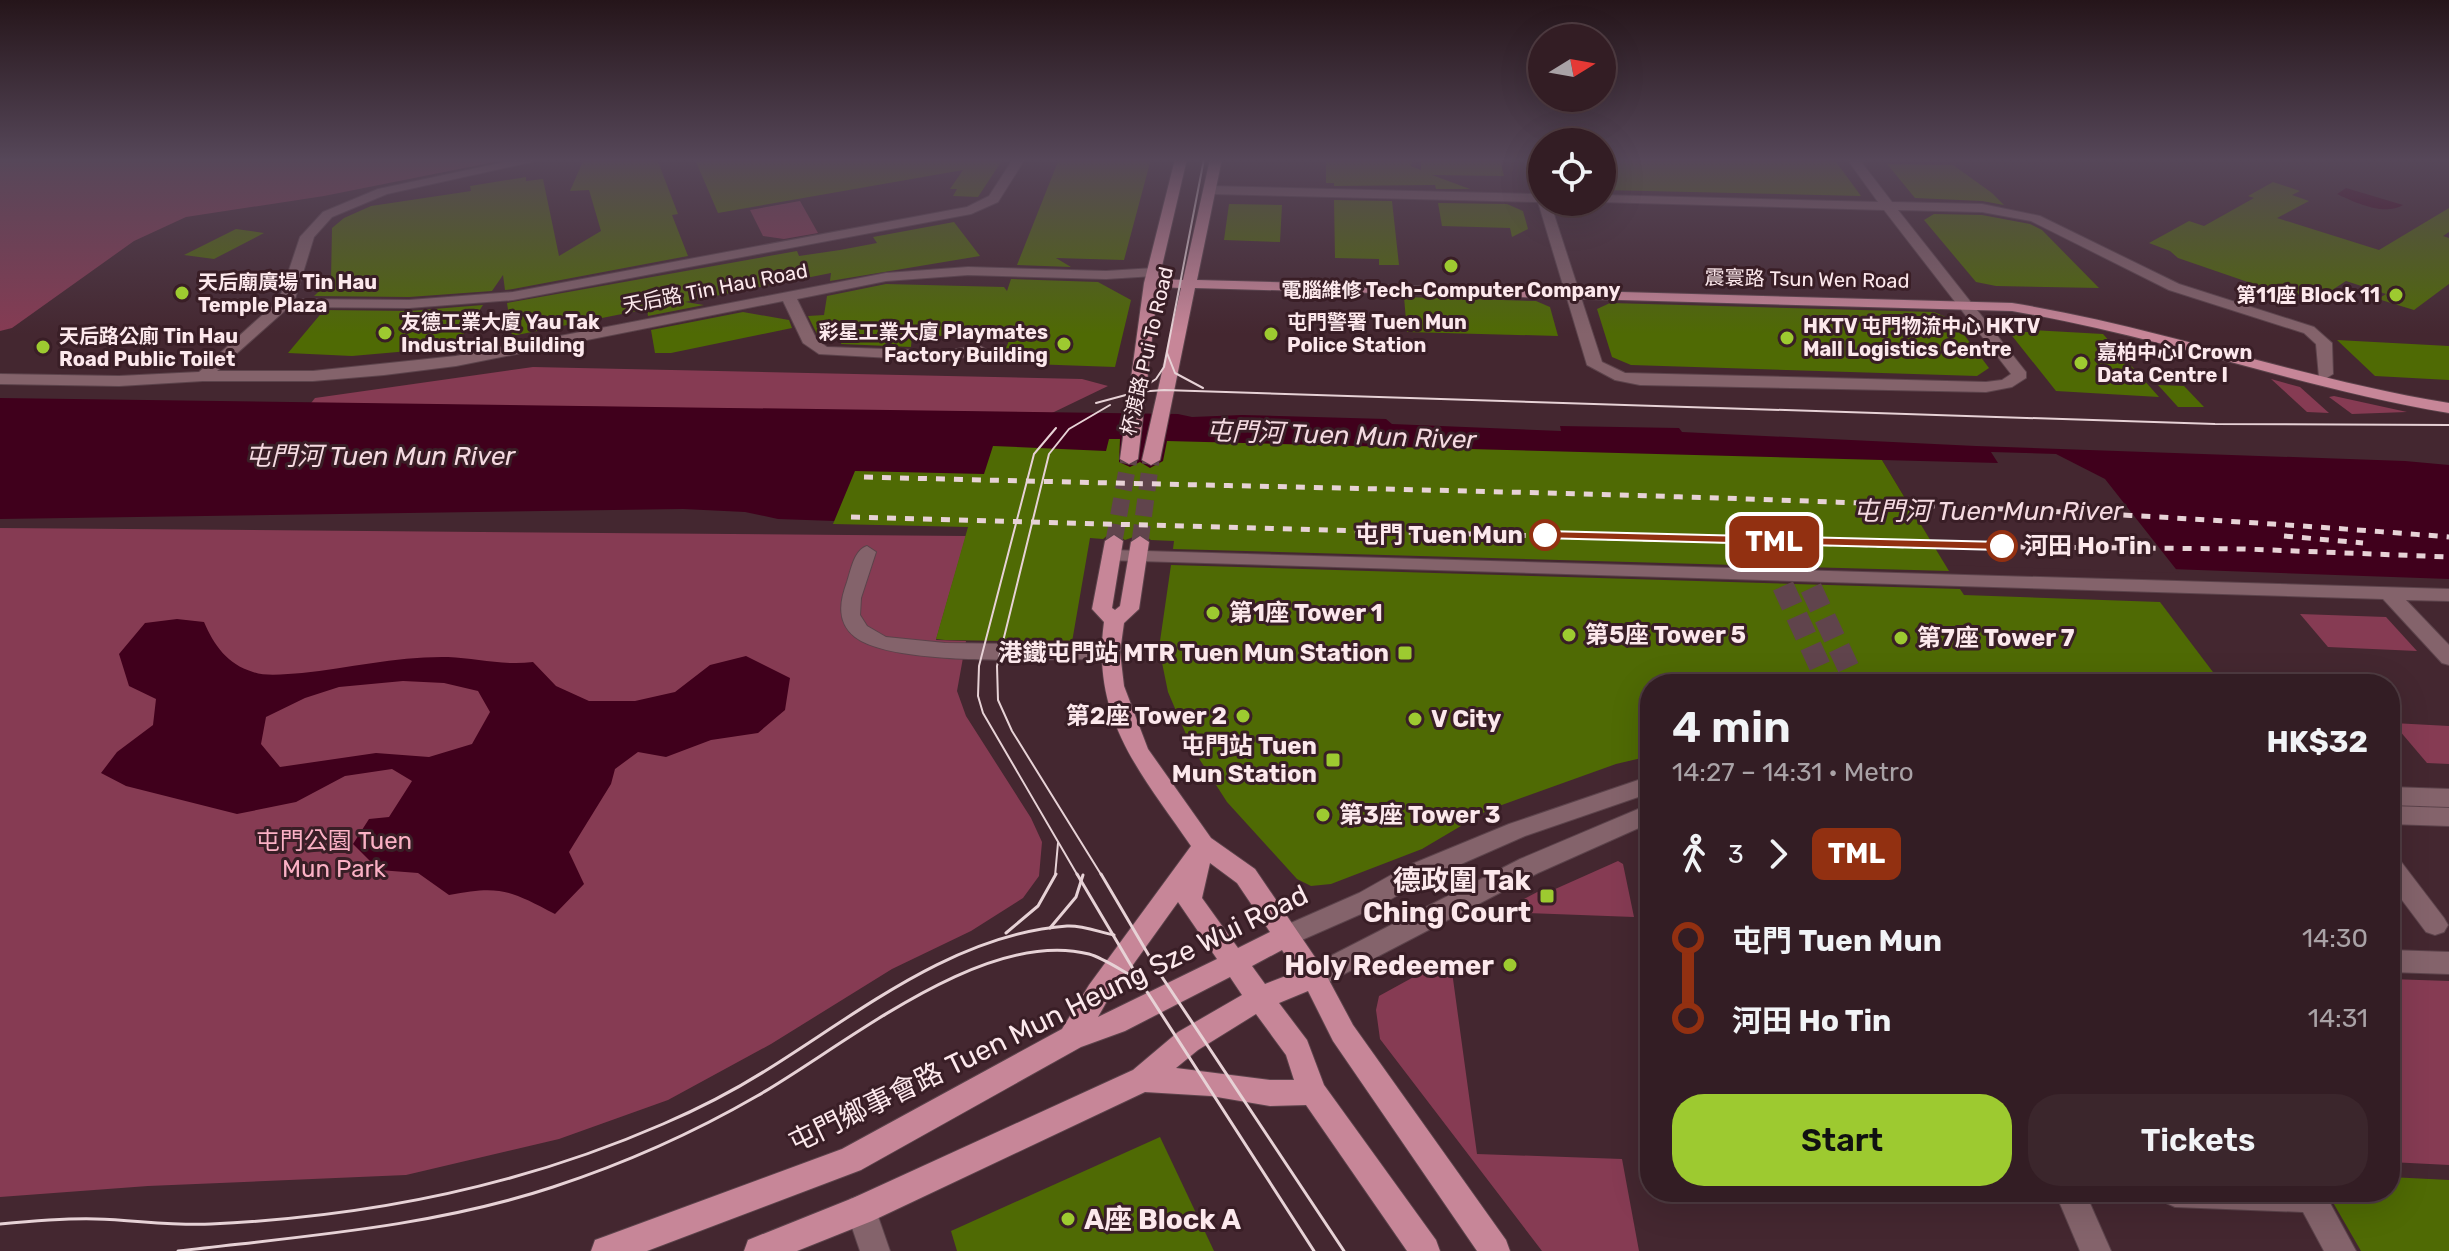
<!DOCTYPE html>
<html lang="en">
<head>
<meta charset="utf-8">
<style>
	:root { --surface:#331d24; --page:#3b262c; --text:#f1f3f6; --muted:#a9a2a6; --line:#4e3b41; --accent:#9dca30 }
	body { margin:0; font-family:Rubik,"Noto Sans TC",sans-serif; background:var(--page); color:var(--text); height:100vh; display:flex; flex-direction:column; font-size:30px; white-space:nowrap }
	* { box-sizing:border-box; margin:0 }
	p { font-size:26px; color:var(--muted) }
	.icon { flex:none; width:44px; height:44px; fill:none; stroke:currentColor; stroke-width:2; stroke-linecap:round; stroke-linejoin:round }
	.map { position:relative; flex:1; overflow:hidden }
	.side { position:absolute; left:1640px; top:674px; width:760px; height:528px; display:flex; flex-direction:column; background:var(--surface); border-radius:32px; box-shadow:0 8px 32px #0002,0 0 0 2px var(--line) }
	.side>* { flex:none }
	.badge { padding:0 16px; border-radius:12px; font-size:28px; line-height:52px }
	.needle { width:52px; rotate:79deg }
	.fabs { position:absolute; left:1528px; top:24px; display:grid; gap:16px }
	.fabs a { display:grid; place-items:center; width:88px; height:88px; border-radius:50%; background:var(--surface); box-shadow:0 8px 32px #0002,0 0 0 2px var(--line); font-size:40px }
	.map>.badge { position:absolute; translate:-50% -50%; box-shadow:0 0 0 4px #fff }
	.legs { display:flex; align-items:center; gap:12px; height:88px; padding:0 32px; font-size:26px }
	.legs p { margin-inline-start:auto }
	.overview { display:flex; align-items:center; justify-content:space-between; height:136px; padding:0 32px }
	h1 { font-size:44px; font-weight:600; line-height:60px }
	.primary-button { display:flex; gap:16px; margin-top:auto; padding:16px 32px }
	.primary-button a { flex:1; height:92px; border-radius:32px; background:var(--accent); color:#111; font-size:32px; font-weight:600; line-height:92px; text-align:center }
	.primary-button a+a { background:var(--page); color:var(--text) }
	ul { padding:0 32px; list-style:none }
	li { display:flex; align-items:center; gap:28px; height:80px; font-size:30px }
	li i { display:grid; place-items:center; width:12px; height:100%; margin:0 10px; background:currentColor }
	li i::after { content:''; width:20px; height:20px; margin:-10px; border:6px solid; border-radius:50%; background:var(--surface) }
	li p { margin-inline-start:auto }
	li:first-child i { background:linear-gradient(#0000 50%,currentColor 0) }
	li:last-child i { background:linear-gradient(currentColor 50%,#0000 0) }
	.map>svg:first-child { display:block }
	.green { fill:#863b53 }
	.water { fill:#40001c; fill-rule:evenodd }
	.pier { fill:#442730 }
	.building { fill:#4f6a04 }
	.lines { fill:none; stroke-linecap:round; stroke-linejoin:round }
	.minor-tunnel { stroke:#60444c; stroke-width:22; stroke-dasharray:22 11; stroke-linecap:butt }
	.major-tunnel { stroke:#60444c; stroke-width:17; stroke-dasharray:17 9; stroke-linecap:butt }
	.minor-casing { stroke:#5c434b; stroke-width:2 }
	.major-casing { stroke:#5c434b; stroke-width:2 }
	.minor { fill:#84636b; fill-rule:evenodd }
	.major { fill:#c78698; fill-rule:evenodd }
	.tram-far1 { stroke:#e7d2d6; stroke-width:2 }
	.tram { stroke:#e7d2d6; stroke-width:3 }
	.rail { stroke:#e7d2d6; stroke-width:5; stroke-dasharray:9 9; stroke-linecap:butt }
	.line-1 { fill:#923011; stroke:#fff; stroke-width:2 }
	.poi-dot { fill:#9dca30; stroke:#391e26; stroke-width:3 }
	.stop-1-dot { fill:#fff; stroke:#923011; stroke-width:4 }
	.labels { text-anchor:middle; stroke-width:6; stroke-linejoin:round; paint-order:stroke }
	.far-street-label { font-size:20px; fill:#fce8ec; stroke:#391e26 }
	.far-poi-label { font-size:20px; font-weight:bold; fill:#fce8ec; stroke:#391e26; text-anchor:start }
	.stop-label { font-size:24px; font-weight:bold; fill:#fce8ec; stroke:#391e26; text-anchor:end }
	.poi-label { font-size:24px; font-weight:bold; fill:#fce8ec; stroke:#391e26; text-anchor:start }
	.park-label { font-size:24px; fill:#fbb1c5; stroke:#391e26 }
	.water-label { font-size:26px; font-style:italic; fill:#f5dae1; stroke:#391e26 }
	.near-poi-label { font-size:28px; font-weight:bold; fill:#fce8ec; stroke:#391e26; text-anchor:end }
	.near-street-label { font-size:28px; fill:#fce8ec; stroke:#391e26 }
</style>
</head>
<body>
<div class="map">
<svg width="2449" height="1251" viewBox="0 0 2449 1251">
	<rect width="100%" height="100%" fill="#442730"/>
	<!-- green -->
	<g class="green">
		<polygon points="0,159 509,159 324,196 186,217 134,241 12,328 0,331"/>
		<polygon points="800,201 818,233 784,239 763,236 750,210"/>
		<polygon points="533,367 1082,379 1108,386 1052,413 311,403 315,398"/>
		<polygon points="2271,379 2300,387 2329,413 2307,412"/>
		<polygon points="2334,396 2407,412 2352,414 2329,397"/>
		<polygon points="0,528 966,536 936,640 966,641 957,691 966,716 1031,818 1042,842 1039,876 1023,898 971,931 892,969 771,1044 668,1100 559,1139 406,1175 148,1186 0,1197"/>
		<polygon points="2300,614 2386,617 2417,651 2328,647"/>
		<polygon points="2393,723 2449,726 2449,764 2427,763"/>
		<polygon points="1618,861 1623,864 1634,917 1527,913 1522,900 1541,890 1553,890"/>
		<polygon points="1450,957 1477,1154 1622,1159 1639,1251 1542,1251 1380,1039 1376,1010 1379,996"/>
		<polygon points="2390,979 2449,981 2449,1165 2390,1162"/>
	</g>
	<!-- water -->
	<g class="water">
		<path d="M 2346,188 L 2403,205 C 2384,217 2352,201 2337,194 Z"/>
		<polygon points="0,398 1178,414 1192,417 1242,415 1386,419 1392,424 1561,431 1560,426 1679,428 1682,432 1976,446 2405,461 2449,465 2449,579 778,519 745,512 683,509 0,519"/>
		<path d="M 177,619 L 204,622 C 214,645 227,664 253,672 C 266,677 287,674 302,673 C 350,668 398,656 448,657 C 476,658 504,666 533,662 L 556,686 L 589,701 L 635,701 L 675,692 L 710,665 L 746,656 L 790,678 L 785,710 L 758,733 L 711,740 L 666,757 L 638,752 L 615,769 L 611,784 L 569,852 L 584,884 L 555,914 C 509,890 500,885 449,895 L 418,873 L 379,870 L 353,844 L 369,819 L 389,817 L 412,781 L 392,769 L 345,776 L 296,802 L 237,814 L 126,786 L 101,773 L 117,752 L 153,725 L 156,699 L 129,686 L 119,654 L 145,623 ZM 403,681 L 444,683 L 478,691 L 490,712 L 472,744 L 429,757 L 376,753 L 280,767 L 261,744 L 266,717 L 305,698 L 339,687 Z"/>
	</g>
	<!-- pier -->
	<polygon class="pier" points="1991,452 2056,454 2105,479 2179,573 1945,565 1882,460 1998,463"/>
	<!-- building -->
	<g class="building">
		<polygon points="584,159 657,159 678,214 672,215 688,256 513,289 505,290 503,275 492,291 409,297 314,296 331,280 332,228 344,218 371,206 471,191 470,186 526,177 526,181 543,179 559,256 601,231 589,190 570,191"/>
		<polygon points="714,159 1003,159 978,197 953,196 957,189 950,189 963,170 718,213 696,162"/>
		<polygon points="1059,159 1151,159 1124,260 1056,258 1071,267 1017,265"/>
		<polygon points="1326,159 1413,159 1411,166 1421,170 1421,159 1500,159 1504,176 1432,175 1470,189 1436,189 1435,185 1334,186 1334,183 1326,183"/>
		<polygon points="1602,159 1834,159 1861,196 1602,190"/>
		<polygon points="1887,164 1953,165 1992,193 2004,205 1982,201 1915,198"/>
		<polygon points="2273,182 2300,191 2292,195 2309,201 2277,218 2379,250 2449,208 2449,232 2443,236 2449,238 2449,284 2414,310 2378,299 2386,294 2346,281 2323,296 2310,297 2271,290 2178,258 2170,251 2149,243 2189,221 2204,226 2254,198 2248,196"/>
		<polygon points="1334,200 1392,201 1399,265 1379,265 1379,259 1335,258"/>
		<polygon points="1438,203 1507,204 1523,211 1528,229 1512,237 1510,228 1442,226"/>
		<polygon points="1229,204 1282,205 1280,242 1224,240"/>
		<polygon points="1934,214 1982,215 2030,224 2042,230 2099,288 1996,286 1976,282 1924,220"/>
		<polygon points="954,222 980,256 830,281 831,273 685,302 704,305 648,316 647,309 512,336 507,303 797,251 799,256 840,250 877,243 873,237"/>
		<polygon points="236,229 264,233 214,259 184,255"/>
		<polygon points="1011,279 1098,282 1131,300 1115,367 1000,363 1010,338 912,335 911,347 841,344 842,339 819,338 808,316 824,315 827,296 886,284 1004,287 1007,291"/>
		<polygon points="1404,297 1536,301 1550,307 1558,336 1407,332"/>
		<polygon points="1610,303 1934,312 1953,320 1989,368 1977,376 1631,365 1612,357 1597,309"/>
		<polygon points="483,305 455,347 352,356 288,353 324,310 409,311"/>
		<polygon points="743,312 789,320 792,328 671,353 655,353 651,330"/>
		<polygon points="2031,330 2103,334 2159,397 2056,391 2009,332 2033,332"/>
		<polygon points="2337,340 2449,346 2449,380 2375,376"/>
		<polygon points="2158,385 2184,386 2204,407 2178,407"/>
		<polygon points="1109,439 1120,439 1119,462 1130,467 1140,462 1150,468 1163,461 1167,441 1882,460 1949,571 1173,549 1174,541 1151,540 1142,534 1125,540 1112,532 1103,539 1090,538 1072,642 945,640 936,639 968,527 833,524 855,471 984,474 993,446 1106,451"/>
		<polygon points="1171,565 1960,589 1964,595 2160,602 2222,684 1650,684 1650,756 1616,764 1488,810 1422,849 1331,884 1311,886 1297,879 1227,802 1191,746 1168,692 1159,648"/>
		<polygon points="1160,1137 1214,1251 957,1251 951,1231"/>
		<polygon points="2390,1177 2449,1180 2449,1251 2361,1251 2327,1192 2390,1192"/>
	</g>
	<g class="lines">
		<!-- minor-tunnel -->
		<g class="minor-tunnel">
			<polyline points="1783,586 1828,684"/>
			<polyline points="1811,588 1856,684"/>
		</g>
		<!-- major-tunnel -->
		<g class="major-tunnel">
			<polyline points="1114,541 1129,459"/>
			<polyline points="1140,542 1151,460"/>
		</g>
		<defs>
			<g id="minor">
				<polygon points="520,159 545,159 387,194 332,217 314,237 295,299 409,300 513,292 967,207 989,196 1013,159 1025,159 998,202 971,214 513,300 409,308 289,307 217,371 313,371 456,356 886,273 968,267 1106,271 1154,268 1161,272 1154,276 1106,279 968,275 886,281 797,299 817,340 827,347 946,351 979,345 987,350 984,353 946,361 819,354 803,343 783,301 456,366 384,375 313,381 203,381 119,386 0,384 0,374 119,376 199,372 279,300 300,237 323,212 378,189"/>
				<polygon points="1524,159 1536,159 1542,176 1542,202 1550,202 1602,362 1625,373 1986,382 2002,380 2011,374 1884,210 1599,202 1602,202 1602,195 1878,202 1847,159 1859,159 1892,202 1982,204 2040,216 2179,284 2314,327 2332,343 2333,374 2325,379 2319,377 2316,344 2304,333 2169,290 2031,221 1982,212 1898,210 2026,372 2026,378 2012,387 1986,392 1640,385 1615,380 1587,365 1538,202 1211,194 1205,190 1211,186 1536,194"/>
				<path d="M 867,546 L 876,552 L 861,598 L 860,615 L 867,626 L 886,637 L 945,643 L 1110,645 L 1120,652 L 1110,659 C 1055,658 895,668 855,637 C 836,622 840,601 847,582 C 851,570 854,550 867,546 Z"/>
				<polygon points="1111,550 2449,589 2449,601 2406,600 2449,645 2449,665 2442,663 2383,599 1104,560 1102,556"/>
				<polygon points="1650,776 1650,793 1525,836 1425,880 1377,907 1295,943 1286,947 1277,943 1273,936 1277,929 1359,893 1407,866 1509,824"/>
				<polygon points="2390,787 2449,789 2449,807 2390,805"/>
				<polygon points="1650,804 1650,823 1538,873 1323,985 1314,988 1305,985 1301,977 1305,969 1520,859"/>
				<polygon points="2390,806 2449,808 2449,826 2390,824"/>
				<polygon points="2390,856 2399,859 2444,918 2448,925 2444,932 2435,935 2426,932 2390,884"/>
				<polygon points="2390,950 2449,952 2449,974 2390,972"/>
				<polygon points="2055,1192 2085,1192 2111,1251 2080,1251"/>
				<polygon points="2160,1192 2324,1192 2356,1251 2324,1251 2303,1212 2175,1207 2164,1202"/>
				<polygon points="861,1195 872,1199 890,1251 860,1251 846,1210 850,1199"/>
			</g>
			<g id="major">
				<path d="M 1175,159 L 1187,159 L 1159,279 L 1183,280 L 1210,159 L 1222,159 L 1197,280 L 2012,303 C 2160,327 2301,379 2449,403 L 2449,413 C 2301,388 2160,336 2012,311 L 1195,288 L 1160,460 L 1151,465 L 1142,460 L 1181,288 L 1158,287 L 1138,459 L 1129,464 L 1120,459 L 1144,283 Z"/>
				<path d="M 1114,535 L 1123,541 L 1112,608 L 1115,610 L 1120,606 L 1131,542 L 1140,536 L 1149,542 L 1139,609 L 1124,623 L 1120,652 L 1124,686 L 1148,749 L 1211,838 L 1255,869 L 1323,969 L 1353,1025 L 1506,1240 L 1510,1251 L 1477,1251 L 1333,1041 L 1308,991 L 1279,1003 L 1307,1040 L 1324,1085 L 1436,1240 L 1440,1251 L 1407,1251 L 1306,1105 L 1270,1106 L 1211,1096 L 1145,1092 L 872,1221 L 797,1251 L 744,1251 L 748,1240 L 853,1198 L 1133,1070 L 1178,1032 L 1242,995 L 1230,977 L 1125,1031 L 1081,1047 L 861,1170 L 647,1251 L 591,1251 L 595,1240 L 606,1236 L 842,1149 L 1062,1029 L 1089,985 L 1191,846 C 1140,772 1091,718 1104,622 L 1092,609 L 1105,541 ZM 1210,863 L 1237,883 L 1270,932 L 1238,948 L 1202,898 ZM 1178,902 L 1217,959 L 1098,1017 L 1107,1001 ZM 1282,950 L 1296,972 L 1265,984 L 1252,966 ZM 1256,1014 L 1286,1055 L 1294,1080 L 1270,1080 L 1176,1068 L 1198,1050 Z"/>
			</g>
		</defs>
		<!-- minor casing -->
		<use href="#minor" class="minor-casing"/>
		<!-- major casing -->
		<use href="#major" class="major-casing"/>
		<!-- minor -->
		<use href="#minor" class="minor"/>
		<!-- major -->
		<use href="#major" class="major"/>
		<!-- tram-far1 -->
		<g class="tram-far1">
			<polyline points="1167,353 1175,373 1203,388"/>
			<polyline points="1138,391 1156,379 1164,367 1204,159"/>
			<polyline points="1096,403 1137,392 1164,390 2215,424 2449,425"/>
			<polyline points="1056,428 1034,454 979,666 978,696 983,713 1078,876"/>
			<polyline points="1055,876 1058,843"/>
			<polyline points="1102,876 1012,731 998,700 997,666 1049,454 1069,429 1110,405"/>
		</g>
		<!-- tram -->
		<g class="tram">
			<polyline points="1077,874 1142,984 1314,1251"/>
			<polyline points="1101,874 1158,971 1344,1251"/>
			<polyline points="1050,928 1076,897 1083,875"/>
			<polyline points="1006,933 1038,906 1056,874"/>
			<path d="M 0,1224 C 32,1221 64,1218 96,1219 C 135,1220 173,1226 211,1224 C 365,1217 521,1186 663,1124 C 698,1109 733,1091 765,1071 C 857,1014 954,934 1067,926 C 1082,925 1099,932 1114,935"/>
			<path d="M 178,1251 C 304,1236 432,1227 553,1187 C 623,1164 693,1133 757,1096 C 843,1047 984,927 1089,954 C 1103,958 1119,969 1132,976"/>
		</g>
		<!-- rail -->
		<g class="rail">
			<path d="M 864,477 C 1392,491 1922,494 2449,537"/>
			<polyline points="851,517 1912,546 2245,549 2449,557"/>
			<polyline points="2284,536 2363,543"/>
		</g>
	</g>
	<!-- sky -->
	<linearGradient id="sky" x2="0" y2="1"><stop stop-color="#25151a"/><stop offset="0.48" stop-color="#564759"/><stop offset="1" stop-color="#564759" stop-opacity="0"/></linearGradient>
	<rect width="2449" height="334" fill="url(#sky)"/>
	<!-- line-1 -->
	<polygon class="line-1" points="1545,531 2002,542 2010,546 2002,550 1540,538 1538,535"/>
	<!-- markers -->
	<g class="poi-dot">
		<circle cx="1451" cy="266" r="8"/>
		<circle cx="182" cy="293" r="8"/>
		<circle cx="2396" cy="295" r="8"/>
		<circle cx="385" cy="333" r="8"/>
		<circle cx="1271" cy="334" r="8"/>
		<circle cx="1787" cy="338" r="8"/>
		<circle cx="1064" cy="344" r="8"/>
		<circle cx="43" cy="347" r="8"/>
		<circle cx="2081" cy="363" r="8"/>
		<circle cx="1213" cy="613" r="8"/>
		<circle cx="1569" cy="635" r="8"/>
		<circle cx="1901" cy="638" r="8"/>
		<rect x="1397" y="645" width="16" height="16" rx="4"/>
		<circle cx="1243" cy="716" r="8"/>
		<circle cx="1415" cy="719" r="8"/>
		<rect x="1325" y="752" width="16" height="16" rx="4"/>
		<circle cx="1323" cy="815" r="8"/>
		<rect x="1539" y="888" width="16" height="16" rx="4"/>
		<circle cx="1510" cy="965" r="8"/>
		<circle cx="1068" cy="1219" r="8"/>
	</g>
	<g class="stop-1-dot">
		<circle cx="1545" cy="535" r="14"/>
		<circle cx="2002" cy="546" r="14"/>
	</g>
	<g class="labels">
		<!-- far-street labels -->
		<g class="far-street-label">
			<text transform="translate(1807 279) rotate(1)" y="7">震寰路 Tsun Wen Road</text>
			<text transform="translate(715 288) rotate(-11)" y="7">天后路 Tin Hau Road</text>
			<text transform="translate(1147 351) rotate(-77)" y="7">杯渡路 Pui To Road</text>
		</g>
		<!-- far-poi labels -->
		<g class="far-poi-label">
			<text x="198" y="289">天后廟廣場 Tin Hau<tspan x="198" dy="23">Temple Plaza</tspan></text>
			<text x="1451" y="297" text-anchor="middle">電腦維修 Tech-Computer Company</text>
			<text x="2380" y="302" text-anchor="end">第11座 Block 11</text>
			<text x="401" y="329">友德工業大廈 Yau Tak<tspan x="401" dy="23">Industrial Building</tspan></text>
			<text x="1287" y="329">屯門警署 Tuen Mun<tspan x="1287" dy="23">Police Station</tspan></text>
			<text x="1803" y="333">HKTV 屯門物流中心 HKTV<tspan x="1803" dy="23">Mall Logistics Centre</tspan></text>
			<text x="1048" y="339" text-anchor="end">彩星工業大廈 Playmates<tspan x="1048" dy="23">Factory Building</tspan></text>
			<text x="59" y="343">天后路公廁 Tin Hau<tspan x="59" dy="23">Road Public Toilet</tspan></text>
			<text x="2097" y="359">嘉柏中心I Crown<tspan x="2097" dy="23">Data Centre I</tspan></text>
		</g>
		<!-- stop labels -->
		<g class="stop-label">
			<text x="1523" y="543">屯門 Tuen Mun</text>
			<text x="2024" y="554" text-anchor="start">河田 Ho Tin</text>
		</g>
		<!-- poi labels -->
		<g class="poi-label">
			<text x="1229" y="621">第1座 Tower 1</text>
			<text x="1585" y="643">第5座 Tower 5</text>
			<text x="1917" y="646">第7座 Tower 7</text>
			<text x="1389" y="661" text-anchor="end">港鐵屯門站 MTR Tuen Mun Station</text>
			<text x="1227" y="724" text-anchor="end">第2座 Tower 2</text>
			<text x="1431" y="727">V City</text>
			<text x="1317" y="754" text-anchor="end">屯門站 Tuen<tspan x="1317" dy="28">Mun Station</tspan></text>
			<text x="1339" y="823">第3座 Tower 3</text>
		</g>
		<!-- park labels -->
		<g class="park-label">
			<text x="334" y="849">屯門公園 Tuen<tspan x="334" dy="28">Mun Park</tspan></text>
		</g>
		<!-- water labels -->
		<g class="water-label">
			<text transform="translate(1341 435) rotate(2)" y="9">屯門河 Tuen Mun River</text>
			<text x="380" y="465">屯門河 Tuen Mun River</text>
			<text x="1988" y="520">屯門河 Tuen Mun River</text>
		</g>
		<!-- near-poi labels -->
		<g class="near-poi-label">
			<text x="1531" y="890">德政圍 Tak<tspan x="1531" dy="32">Ching Court</tspan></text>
			<text x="1494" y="975">Holy Redeemer</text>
			<text x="1084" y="1229" text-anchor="start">A座 Block A</text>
		</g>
		<!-- near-street labels -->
		<g class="near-street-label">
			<text transform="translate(1048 1018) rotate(-26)" y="10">屯門鄉事會路 Tuen Mun Heung Sze Wui Road</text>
		</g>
	</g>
</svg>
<div class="fabs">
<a><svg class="needle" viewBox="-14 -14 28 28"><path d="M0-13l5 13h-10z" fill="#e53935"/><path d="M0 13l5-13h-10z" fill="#a9a2a6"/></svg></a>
<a><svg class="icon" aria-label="locate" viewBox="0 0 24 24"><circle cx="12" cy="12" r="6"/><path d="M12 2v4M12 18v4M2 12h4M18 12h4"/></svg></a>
</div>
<b class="badge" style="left:1774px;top:542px;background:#923011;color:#fff">TML</b>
<section class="side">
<div class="overview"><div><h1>4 min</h1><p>14:27 – 14:31 · Metro</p></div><b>HK$32</b></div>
<div class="legs"><svg class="icon" aria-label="walk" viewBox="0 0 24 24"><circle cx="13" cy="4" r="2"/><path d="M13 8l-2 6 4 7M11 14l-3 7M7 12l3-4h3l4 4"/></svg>3<svg class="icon" aria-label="forward" viewBox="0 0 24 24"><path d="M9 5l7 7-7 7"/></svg><b class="badge" style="background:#923011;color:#fff">TML</b></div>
<ul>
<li><i style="color:#923011"></i><b>屯門 Tuen Mun</b><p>14:30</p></li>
<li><i style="color:#923011"></i><b>河田 Ho Tin</b><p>14:31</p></li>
</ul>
<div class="primary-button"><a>Start</a><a>Tickets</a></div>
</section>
</div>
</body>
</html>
